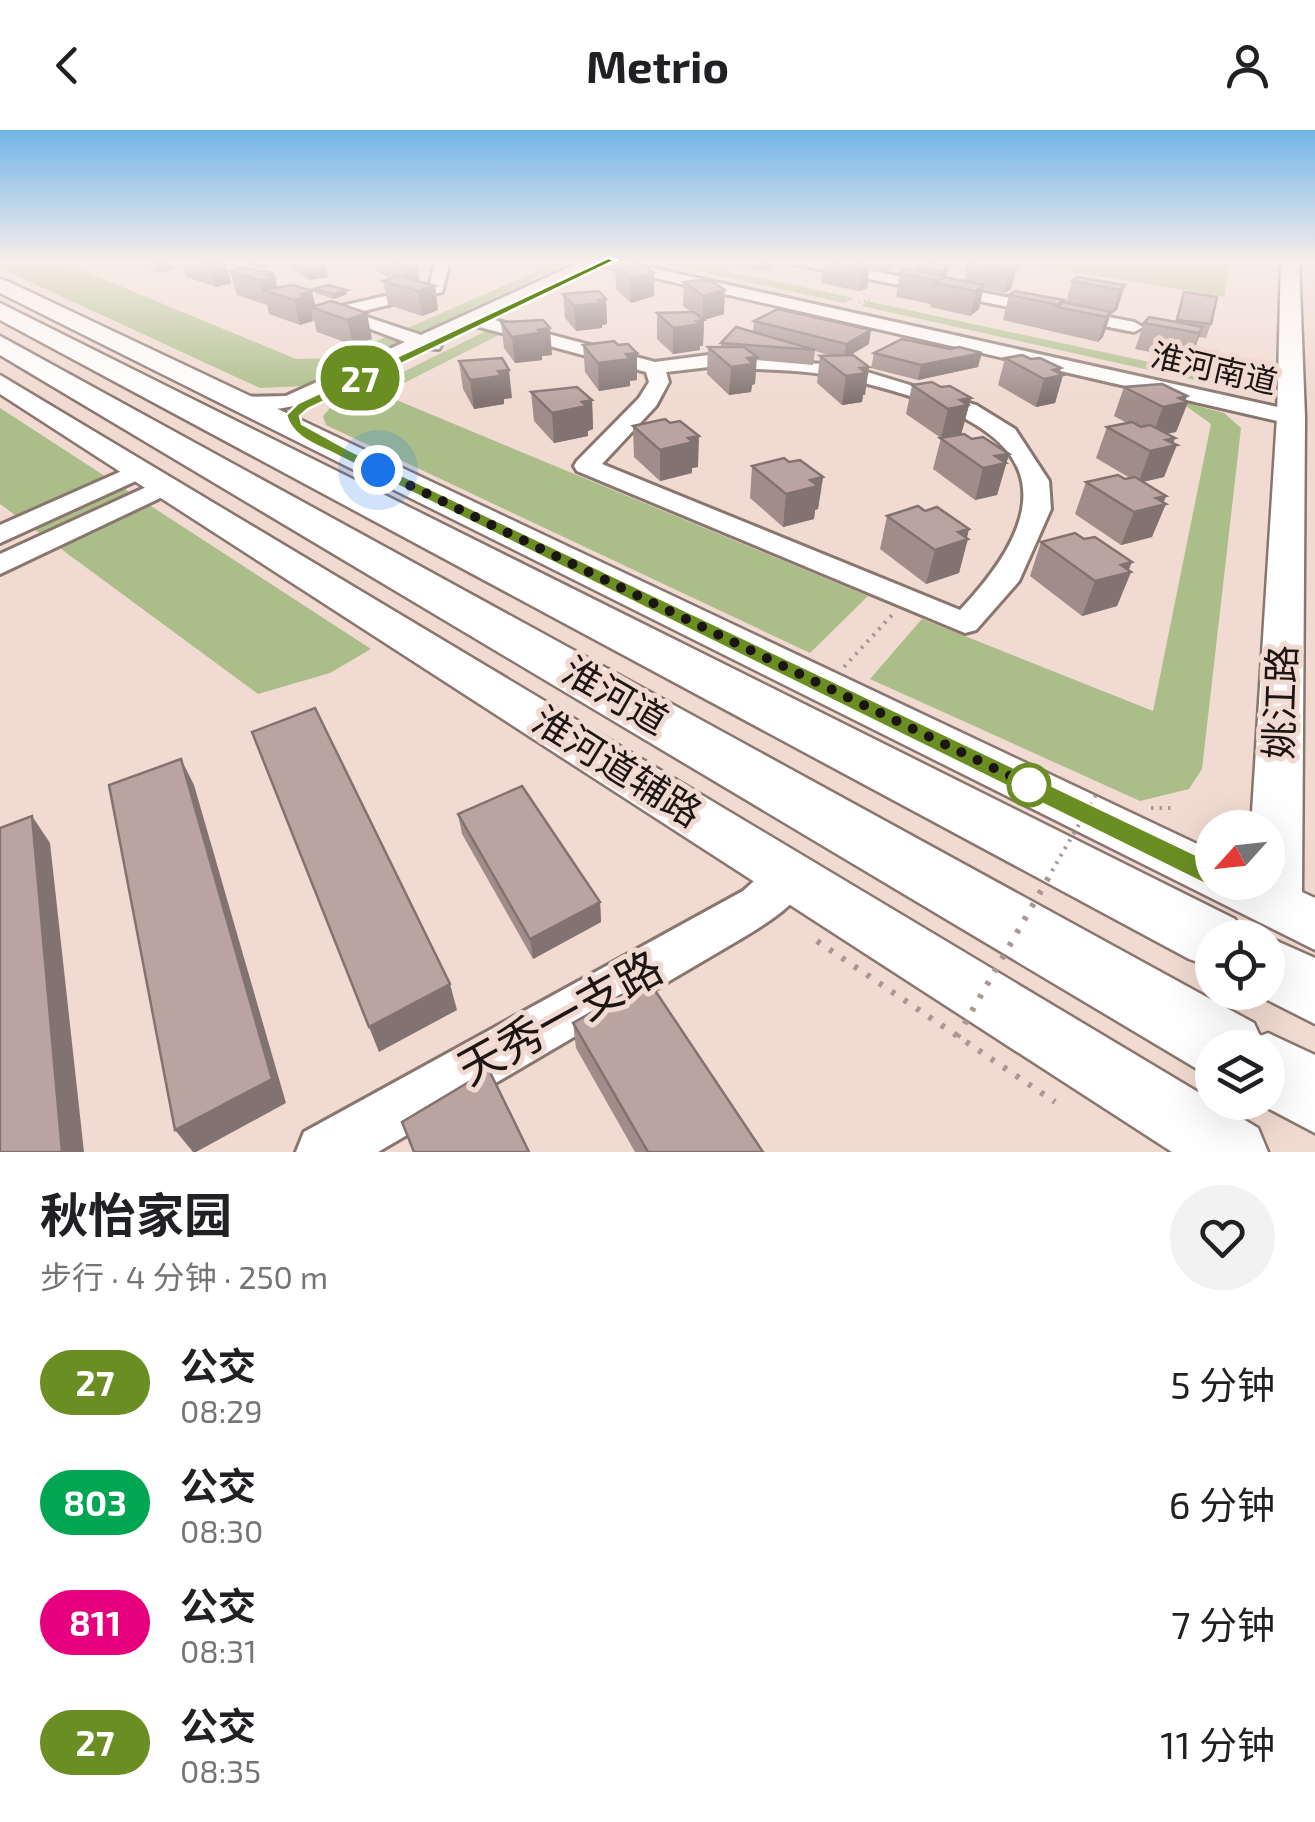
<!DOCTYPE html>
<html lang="zh">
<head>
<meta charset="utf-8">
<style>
	:root { --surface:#fff; --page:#f2f2f2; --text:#202124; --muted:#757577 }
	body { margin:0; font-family:"Exo 2","Noto Sans SC",sans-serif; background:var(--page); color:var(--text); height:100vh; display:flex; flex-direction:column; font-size:38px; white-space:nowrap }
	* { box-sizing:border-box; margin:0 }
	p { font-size:32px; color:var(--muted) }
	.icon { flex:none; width:55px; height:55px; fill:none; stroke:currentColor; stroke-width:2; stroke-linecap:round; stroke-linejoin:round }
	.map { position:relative; height:1022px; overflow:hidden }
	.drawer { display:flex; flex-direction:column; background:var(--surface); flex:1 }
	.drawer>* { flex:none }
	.badge { padding:0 20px; border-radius:32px; font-size:35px; line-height:65px }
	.needle { width:65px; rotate:243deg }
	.buttons { position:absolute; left:1195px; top:680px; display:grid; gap:20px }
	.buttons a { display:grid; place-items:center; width:90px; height:90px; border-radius:50%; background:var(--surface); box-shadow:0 10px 40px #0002; font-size:50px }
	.you { position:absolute; width:50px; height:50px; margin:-25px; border:8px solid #fff; border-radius:50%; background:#1a73e8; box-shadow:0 0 0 15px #1a73e833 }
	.map>.badge { position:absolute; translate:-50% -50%; box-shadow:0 0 0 5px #fff }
	.round { display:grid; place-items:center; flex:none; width:105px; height:105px; border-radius:52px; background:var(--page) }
	.summary { display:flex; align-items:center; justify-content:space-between; height:170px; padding:0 40px }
	h1 { font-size:48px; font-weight:700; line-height:75px }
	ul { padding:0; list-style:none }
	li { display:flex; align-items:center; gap:30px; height:120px; padding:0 40px }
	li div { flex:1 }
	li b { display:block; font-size:38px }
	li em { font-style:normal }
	li .badge { min-width:110px; font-weight:700; text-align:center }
	header { display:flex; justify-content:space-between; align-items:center; height:130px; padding:0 40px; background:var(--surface); font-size:45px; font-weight:700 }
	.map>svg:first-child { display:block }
	.green { fill:#abbe89 }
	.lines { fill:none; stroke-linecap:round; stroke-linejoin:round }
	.minor-casing { stroke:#89766e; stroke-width:6 }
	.major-casing { stroke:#89766e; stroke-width:5 }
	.highway-casing { stroke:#89766e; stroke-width:5 }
	.path-far2 { stroke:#a99891; stroke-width:2.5; stroke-dasharray:1 4; stroke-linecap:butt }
	.path-far1 { stroke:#a99891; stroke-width:4; stroke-dasharray:2.5 6; stroke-linecap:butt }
	.path { stroke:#a99891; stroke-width:6; stroke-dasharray:4 11; stroke-linecap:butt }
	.minor { fill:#fff; fill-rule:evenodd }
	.major { fill:#fff; fill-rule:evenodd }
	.highway { fill:#fff; fill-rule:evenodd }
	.path-bridge-far1 { stroke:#a99891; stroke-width:4; stroke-dasharray:2.5 6; stroke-linecap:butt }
	.path-bridge { stroke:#a99891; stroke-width:6; stroke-dasharray:4 11; stroke-linecap:butt }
	.wall { fill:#a08d8a }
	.shaded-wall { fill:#827370 }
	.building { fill:#baa4a0; stroke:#827370; stroke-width:2.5 }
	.line { fill:#6b8e23; stroke:#fff; stroke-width:2.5 }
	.walk { stroke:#1d1512; stroke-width:10; stroke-dasharray:0 18 }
	.stop-dot { fill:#fff; stroke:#6b8e23; stroke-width:5 }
	.labels { text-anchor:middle; stroke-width:10; stroke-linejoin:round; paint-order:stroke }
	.far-street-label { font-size:32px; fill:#1d1512; stroke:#f0dad1 }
	.street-label { font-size:38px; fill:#1d1512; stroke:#f0dad1 }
	.near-street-label { font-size:45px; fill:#1d1512; stroke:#f0dad1 }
</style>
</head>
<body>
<header><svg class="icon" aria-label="back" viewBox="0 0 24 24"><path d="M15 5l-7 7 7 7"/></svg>Metrio<svg class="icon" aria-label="person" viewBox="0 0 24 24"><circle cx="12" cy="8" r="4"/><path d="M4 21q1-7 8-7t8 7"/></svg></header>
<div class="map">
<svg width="1315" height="1022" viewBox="0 0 1315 1022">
	<rect width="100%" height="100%" fill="#f0dad1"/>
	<!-- green -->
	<g class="green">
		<polygon points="0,130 57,130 296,229 338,228 388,206 405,210 304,256 260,258 0,138"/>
		<polygon points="548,130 574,130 415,205 403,200 549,136"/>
		<polygon points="648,130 674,130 854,168 844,173"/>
		<polygon points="1003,130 1230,130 1225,167"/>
		<polygon points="867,171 1177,238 1200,239 1194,250 862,176"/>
		<polygon points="488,200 503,203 396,257 391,263 394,269 868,466 810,523 326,295 323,286 330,278"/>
		<polygon points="1179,271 1224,283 1241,298 1202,639 1189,659 1140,671 870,549 922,489 1153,581 1211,294"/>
		<polygon points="0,278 371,519 330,543 258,564 0,374"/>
	</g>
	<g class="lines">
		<defs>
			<g id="minor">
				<path d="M 436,130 L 450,130 L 442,162 L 355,183 L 421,205 L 585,130 L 616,130 L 1291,280 L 1302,287 L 1291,294 L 599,135 L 487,188 L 655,232 L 709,225 L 847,236 L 976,275 L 1015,299 L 1049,351 L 1051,379 L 1019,451 L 976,500 L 965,503 L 577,341 L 574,336 L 577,331 L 639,268 L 649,252 L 646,242 L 472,195 L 438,211 L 441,215 L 439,219 L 422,218 C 365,245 300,292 235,277 L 232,272 L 235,267 L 286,266 L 405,212 L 318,179 L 327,174 L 337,177 L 429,156 ZM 709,237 C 754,240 804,238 847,249 C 994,283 1095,337 960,480 L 602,334 L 656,276 L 669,252 L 666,242 Z"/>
				<polygon points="787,130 816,130 1134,192 1143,197 1134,202 794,134"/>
				<polygon points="140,333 152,340 149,345 0,413 0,395"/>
				<polygon points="166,348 179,356 175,361 0,444 0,424"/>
				<path d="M 790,727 L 805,732 L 812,745 C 797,776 767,793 739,810 L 378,1022 L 296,1022 L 304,1002 L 743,761 L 775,732 Z"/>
			</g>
			<g id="major">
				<polygon points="1281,130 1299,130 1305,287 1302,762 1315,768 1315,820 0,163 0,149 7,151 1212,721 1212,752 1268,752 1268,698 1251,698 1277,287"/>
				<polygon points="0,245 1258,998 1268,1022 1172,1022 0,264"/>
			</g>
			<g id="highway">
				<polygon points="0,173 1235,789 1243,808 1212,808 1212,837 1189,829 0,190"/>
				<polygon points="0,206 1254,893 1260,906 1268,903 1315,925 1315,1003 1256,972 1268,972 1268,918 1212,918 1212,946 1204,943 0,225"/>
				<polygon points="1268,807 1315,828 1315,894 1252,862 1268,862"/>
			</g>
		</defs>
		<!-- minor casing -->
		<use href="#minor" class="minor-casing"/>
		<!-- major casing -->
		<use href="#major" class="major-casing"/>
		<!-- highway casing -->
		<use href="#highway" class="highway-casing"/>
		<!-- path-far2 -->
		<polyline class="path-far2" points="859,172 874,168"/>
		<!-- path-far1 -->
		<g class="path-far1">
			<polyline points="844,537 892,485"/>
			<polyline points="1151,678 1171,678"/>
		</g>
		<!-- path -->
		<polyline class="path" points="817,811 1055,972"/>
		<!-- minor -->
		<use href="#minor" class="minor"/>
		<!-- major -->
		<use href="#major" class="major"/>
		<!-- highway -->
		<use href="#highway" class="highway"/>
		<!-- path-bridge-far1 -->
		<polyline class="path-bridge-far1" points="1052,741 1097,663"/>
		<!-- path-bridge -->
		<polyline class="path-bridge" points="957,907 1054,738"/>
	</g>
	<!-- wall -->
	<g class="wall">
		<polygon points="132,130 174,130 175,134 172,135 174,139 159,143 132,132"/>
		<polygon points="181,130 224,130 231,153 216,157 186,147"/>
		<polygon points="243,130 271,135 259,139 244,134"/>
		<polygon points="290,130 328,147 309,150 292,138"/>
		<polygon points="375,130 411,130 420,152 435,156 438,180 422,186 388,175 383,151 390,149 377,141"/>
		<polygon points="713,130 770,130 770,138 761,141"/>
		<polygon points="824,130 894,130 893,137 886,141 869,138 867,158 859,161 821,153"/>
		<polygon points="968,132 1017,136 1011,159 1005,163 983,159 979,179 970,186 930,177 931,174 896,167 900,143 918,141 919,138 949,135 945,148 964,151"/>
		<polygon points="615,136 654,143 654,166 631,173 616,159"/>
		<polygon points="230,141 277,157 315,176 331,171 372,209 353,215 317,202 313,187 313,191 300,195 269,184 267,175 237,165"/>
		<polygon points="700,150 724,184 704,190 703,216 700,216 700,220 673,224 657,209 657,183 691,182 683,176 684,152"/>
		<polygon points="1072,151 1125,155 1117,180 1111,184 1103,207 1098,212 1003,190 1009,165 1064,170 1063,172 1066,173"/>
		<polygon points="314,159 347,164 334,169 315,163"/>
		<polygon points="1184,162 1211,194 1206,208 1199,207 1189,230 1135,219 1144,193 1175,192"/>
		<polygon points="563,164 606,169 607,194 602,195 602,198 576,201 565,188"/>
		<polygon points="754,191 869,214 850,225 865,265 863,265 862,272 842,275 817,253 820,226 832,226 815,221 813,235 756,230 755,254 752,255 751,262 729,265 707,244 708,217 721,217 721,213 753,202"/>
		<polygon points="501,192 552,225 542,226 542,230 515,233 504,218"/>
		<polygon points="583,215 637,250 630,251 630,256 599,261 585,242"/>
		<polygon points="874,223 978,237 918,250 871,238"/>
		<polygon points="1005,228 1031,229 1063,245 1055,273 1036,277 998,255"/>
		<polygon points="459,231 512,268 504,269 504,274 474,279 463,259"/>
		<polygon points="912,255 941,257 971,268 961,304 1009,324 997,365 975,370 933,339 941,308 906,284"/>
		<polygon points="1124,257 1187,266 1185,271 1188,272 1176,302 1167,303 1173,313 1164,347 1142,352 1166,366 1152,407 1121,415 1075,384 1086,352 1130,348 1096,328 1107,297 1127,293 1114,286"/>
		<polygon points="531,262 592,270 593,299 588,301 588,306 554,313 534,291"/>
		<polygon points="633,296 698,337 692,338 692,343 660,351 634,327"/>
		<polygon points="789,332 823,347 818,379 815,380 814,389 783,397 750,368 752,336"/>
		<polygon points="925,381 969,399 959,443 926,454 880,419 887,386"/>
		<polygon points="1041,412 1131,442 1117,476 1082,486 1030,446"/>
		<polygon points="458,684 600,772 601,792 533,829 462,704"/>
		<polygon points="573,893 763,1022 635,1022 576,918"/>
	</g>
	<!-- shaded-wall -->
	<g class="shaded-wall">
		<polygon points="154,130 174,130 175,134 172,135 174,139 159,143"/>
		<polygon points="224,130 231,153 216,157 209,134"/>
		<polygon points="762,130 770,130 770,138 761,141"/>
		<polygon points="888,130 894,130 893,137 886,141"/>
		<polygon points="270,131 271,135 259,139 258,134"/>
		<polygon points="417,134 421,157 406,158 403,136"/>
		<polygon points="870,134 867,158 859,161 862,138"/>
		<polygon points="949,135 947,144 937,150 939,142"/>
		<polygon points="1017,136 1011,159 1005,163 1010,140"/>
		<polygon points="326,138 328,147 309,150 307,142"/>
		<polygon points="274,143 279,165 262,160 260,151 266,145"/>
		<polygon points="654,143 654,166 631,173 631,149"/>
		<polygon points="984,155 979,179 970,186 976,161"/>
		<polygon points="1125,155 1117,180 1112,184 1120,160"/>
		<polygon points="435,156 438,180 422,186 418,161"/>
		<polygon points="347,160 347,164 334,169 333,164"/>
		<polygon points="725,160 724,184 704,190 703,216 700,216 700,220 673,224 673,198 703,190 703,166"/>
		<polygon points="312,161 316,179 311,177 313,191 300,195 294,170 301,164"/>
		<polygon points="606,169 607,194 602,195 602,198 576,201 574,176"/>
		<polygon points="1111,182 1103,207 1098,212 1106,187"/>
		<polygon points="367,183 372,209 353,215 347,190"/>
		<polygon points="1203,197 1193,223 1189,230 1199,203"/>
		<polygon points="550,198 552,225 542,226 542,230 515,233 512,207"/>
		<polygon points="871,200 869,214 844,229 846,214"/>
		<polygon points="637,223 637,250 630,251 630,256 599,261 598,233 626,224"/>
		<polygon points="982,223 978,237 918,250 921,235"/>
		<polygon points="757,227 755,254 752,255 751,262 729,265 731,237 747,228"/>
		<polygon points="869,237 865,265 863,265 862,272 842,275 846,246 860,238"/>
		<polygon points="1061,238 1059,246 1063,245 1055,273 1036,277 1044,249 1053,240"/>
		<polygon points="509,240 512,268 504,269 504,274 474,279 470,250 498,241"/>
		<polygon points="1187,266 1184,273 1188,272 1176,302 1152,307 1163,277 1179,268"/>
		<polygon points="971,268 961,305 941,308 948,279 960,270"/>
		<polygon points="592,270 593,299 588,301 588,306 554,313 552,283"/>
		<polygon points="699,306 698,337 692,338 692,343 660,351 660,320 688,308"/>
		<polygon points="1175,308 1172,317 1177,315 1164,347 1138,353 1150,321 1166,310"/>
		<polygon points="1009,324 997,365 975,370 983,338 995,326"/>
		<polygon points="823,347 818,379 815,380 814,389 783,397 786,364 810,350"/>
		<polygon points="1166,366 1162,375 1166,374 1152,407 1121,415 1134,382 1156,368"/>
		<polygon points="969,399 966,410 968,409 959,443 926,454 935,420 958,402"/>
		<polygon points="1132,432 1128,442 1131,442 1117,476 1082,486 1095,451 1121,435"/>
		<polygon points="181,629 194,655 286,973 196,1022 193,1022 175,1000"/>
		<polygon points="32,686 50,713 84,1022 62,1022"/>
		<polygon points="600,772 601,792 533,829 530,809"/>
		<polygon points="450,854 457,880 379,922 369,897"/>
	</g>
	<!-- building -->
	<g class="building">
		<polygon points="197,130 224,130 209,134"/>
		<polygon points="243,130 266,130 270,131 258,134"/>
		<polygon points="290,130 313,130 326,138 307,142"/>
		<polygon points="392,130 411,130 417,134 403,136"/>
		<polygon points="824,130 846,130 870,134 862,138"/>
		<polygon points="971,130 984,130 1017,136 1010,140 968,132"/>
		<polygon points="929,132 949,135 939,142 919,138"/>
		<polygon points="615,136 645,136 654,143 631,149"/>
		<polygon points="243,138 274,143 266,145 274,148 260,151 230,141"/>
		<polygon points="908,139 945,146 938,151 900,143"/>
		<polygon points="400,146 435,156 418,161 383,151"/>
		<polygon points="944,147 984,155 976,161 935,153"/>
		<polygon points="1077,147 1125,155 1120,160 1072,151"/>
		<polygon points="700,150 713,152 725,160 703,166 684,152"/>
		<polygon points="293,155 312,161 301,164 307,166 294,170 262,160"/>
		<polygon points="328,155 347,160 333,164 314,159"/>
		<polygon points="599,161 606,169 598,170 601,173 574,176 563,164"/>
		<polygon points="1015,161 1064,170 1058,175 1009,165"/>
		<polygon points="1184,162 1217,167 1211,194 1177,190"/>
		<polygon points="331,171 367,183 347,190 311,177"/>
		<polygon points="1063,172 1111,182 1106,187 1057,177"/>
		<polygon points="778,179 871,200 846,214 754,191"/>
		<polygon points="694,182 704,190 697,191 701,194 673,198 657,183"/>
		<polygon points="1149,187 1203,197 1199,203 1144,193"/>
		<polygon points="543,190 550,198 538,200 540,203 512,207 501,192"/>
		<polygon points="736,197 815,220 721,213"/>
		<polygon points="902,209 950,219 959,217 982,223 921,235 874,223"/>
		<polygon points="614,211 618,215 628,214 637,223 626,224 630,229 598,233 583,215"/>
		<polygon points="708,217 744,217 757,227 747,228 753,234 731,237"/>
		<polygon points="853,225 869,237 860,238 866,243 846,246 820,226"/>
		<polygon points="1022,225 1031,229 1040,228 1061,238 1053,240 1063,245 1044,249 1005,228"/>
		<polygon points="502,228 509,240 498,241 501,246 470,250 459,231"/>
		<polygon points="932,252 941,257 950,256 971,268 960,270 968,275 948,279 912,255"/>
		<polygon points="1162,254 1187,266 1179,268 1188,272 1163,277 1124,257"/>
		<polygon points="577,257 592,270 582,272 587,276 552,283 531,262"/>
		<polygon points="665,289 670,293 680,291 699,306 688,308 693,312 660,320 633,296"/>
		<polygon points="1132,292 1141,297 1150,295 1175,308 1166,310 1177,315 1150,321 1107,297"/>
		<polygon points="964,304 972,309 983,307 1009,324 995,326 1006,333 983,338 940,308"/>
		<polygon points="784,328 789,332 800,330 823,347 810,350 818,356 786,364 752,336"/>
		<polygon points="1118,345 1125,349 1135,347 1166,366 1156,368 1166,374 1134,382 1086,352"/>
		<polygon points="918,376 925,381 937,377 969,399 958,402 968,409 935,420 887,386"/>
		<polygon points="1075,403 1084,409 1095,407 1132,432 1121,435 1131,442 1095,451 1041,412"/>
		<polygon points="315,578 450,854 369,897 252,602"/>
		<polygon points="181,629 272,949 175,1000 109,655"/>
		<polygon points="522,656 600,772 530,809 458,684"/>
		<polygon points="32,686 62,1022 0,1022 0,698"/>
		<polygon points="648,850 763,1022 648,1022 573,893"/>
		<polygon points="489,940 529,1022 414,1022 402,992"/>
	</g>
	<!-- sky -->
	<linearGradient id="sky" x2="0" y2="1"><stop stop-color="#71b5e8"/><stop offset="0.48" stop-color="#f8eeea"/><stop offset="1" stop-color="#f8eeea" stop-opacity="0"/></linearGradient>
	<rect width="1315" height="273" fill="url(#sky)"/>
	<!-- line -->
	<path class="line" d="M 608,128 L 616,130 L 308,279 L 300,286 L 302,294 L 349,320 L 1222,737 L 1225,745 L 1222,753 L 1212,756 L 1203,753 L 338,326 C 317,315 293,309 286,285 L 298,273 Z"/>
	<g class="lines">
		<!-- walk -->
		<polyline class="walk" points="378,340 1029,655"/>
	</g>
	<!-- markers -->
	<circle class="stop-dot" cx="1029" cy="655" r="20"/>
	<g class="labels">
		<!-- far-street labels -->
		<g class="far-street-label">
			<text transform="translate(1214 239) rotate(13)" y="11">淮河南道</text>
		</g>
		<!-- street labels -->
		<g class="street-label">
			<text transform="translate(615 566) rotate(30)" y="13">淮河道</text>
			<text transform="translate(1281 572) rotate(-88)" y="13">姚江路</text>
			<text transform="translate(617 637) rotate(32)" y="13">淮河道辅路</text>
		</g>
		<!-- near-street labels -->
		<g class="near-street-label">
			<text transform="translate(560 888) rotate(-29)" y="16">天秀一支路</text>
		</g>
	</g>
</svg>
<div class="buttons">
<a><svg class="needle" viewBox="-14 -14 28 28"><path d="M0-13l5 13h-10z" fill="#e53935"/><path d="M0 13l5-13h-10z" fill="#757577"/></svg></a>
<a><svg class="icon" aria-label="locate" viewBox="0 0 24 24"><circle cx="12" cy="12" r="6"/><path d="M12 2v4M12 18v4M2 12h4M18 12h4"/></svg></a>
<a><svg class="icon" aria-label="layers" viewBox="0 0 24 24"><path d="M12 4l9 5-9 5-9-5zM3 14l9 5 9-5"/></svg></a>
</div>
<div class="you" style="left:378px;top:340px"></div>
<b class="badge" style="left:360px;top:248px;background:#6b8e23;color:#fff">27</b>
</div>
<section class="drawer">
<div class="summary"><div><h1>秋怡家园</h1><p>步行 · 4 分钟 · 250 m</p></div><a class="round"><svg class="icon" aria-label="heart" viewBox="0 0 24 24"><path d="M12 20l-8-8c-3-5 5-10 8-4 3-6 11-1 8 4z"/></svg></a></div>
<ul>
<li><span class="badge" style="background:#6b8e23;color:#fff">27</span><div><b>公交</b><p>08:29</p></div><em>5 分钟</em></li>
<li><span class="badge" style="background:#00a651;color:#fff">803</span><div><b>公交</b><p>08:30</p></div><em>6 分钟</em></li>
<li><span class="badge" style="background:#e6007e;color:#fff">811</span><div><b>公交</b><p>08:31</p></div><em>7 分钟</em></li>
<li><span class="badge" style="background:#6b8e23;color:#fff">27</span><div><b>公交</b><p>08:35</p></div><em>11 分钟</em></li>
</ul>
</section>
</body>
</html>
